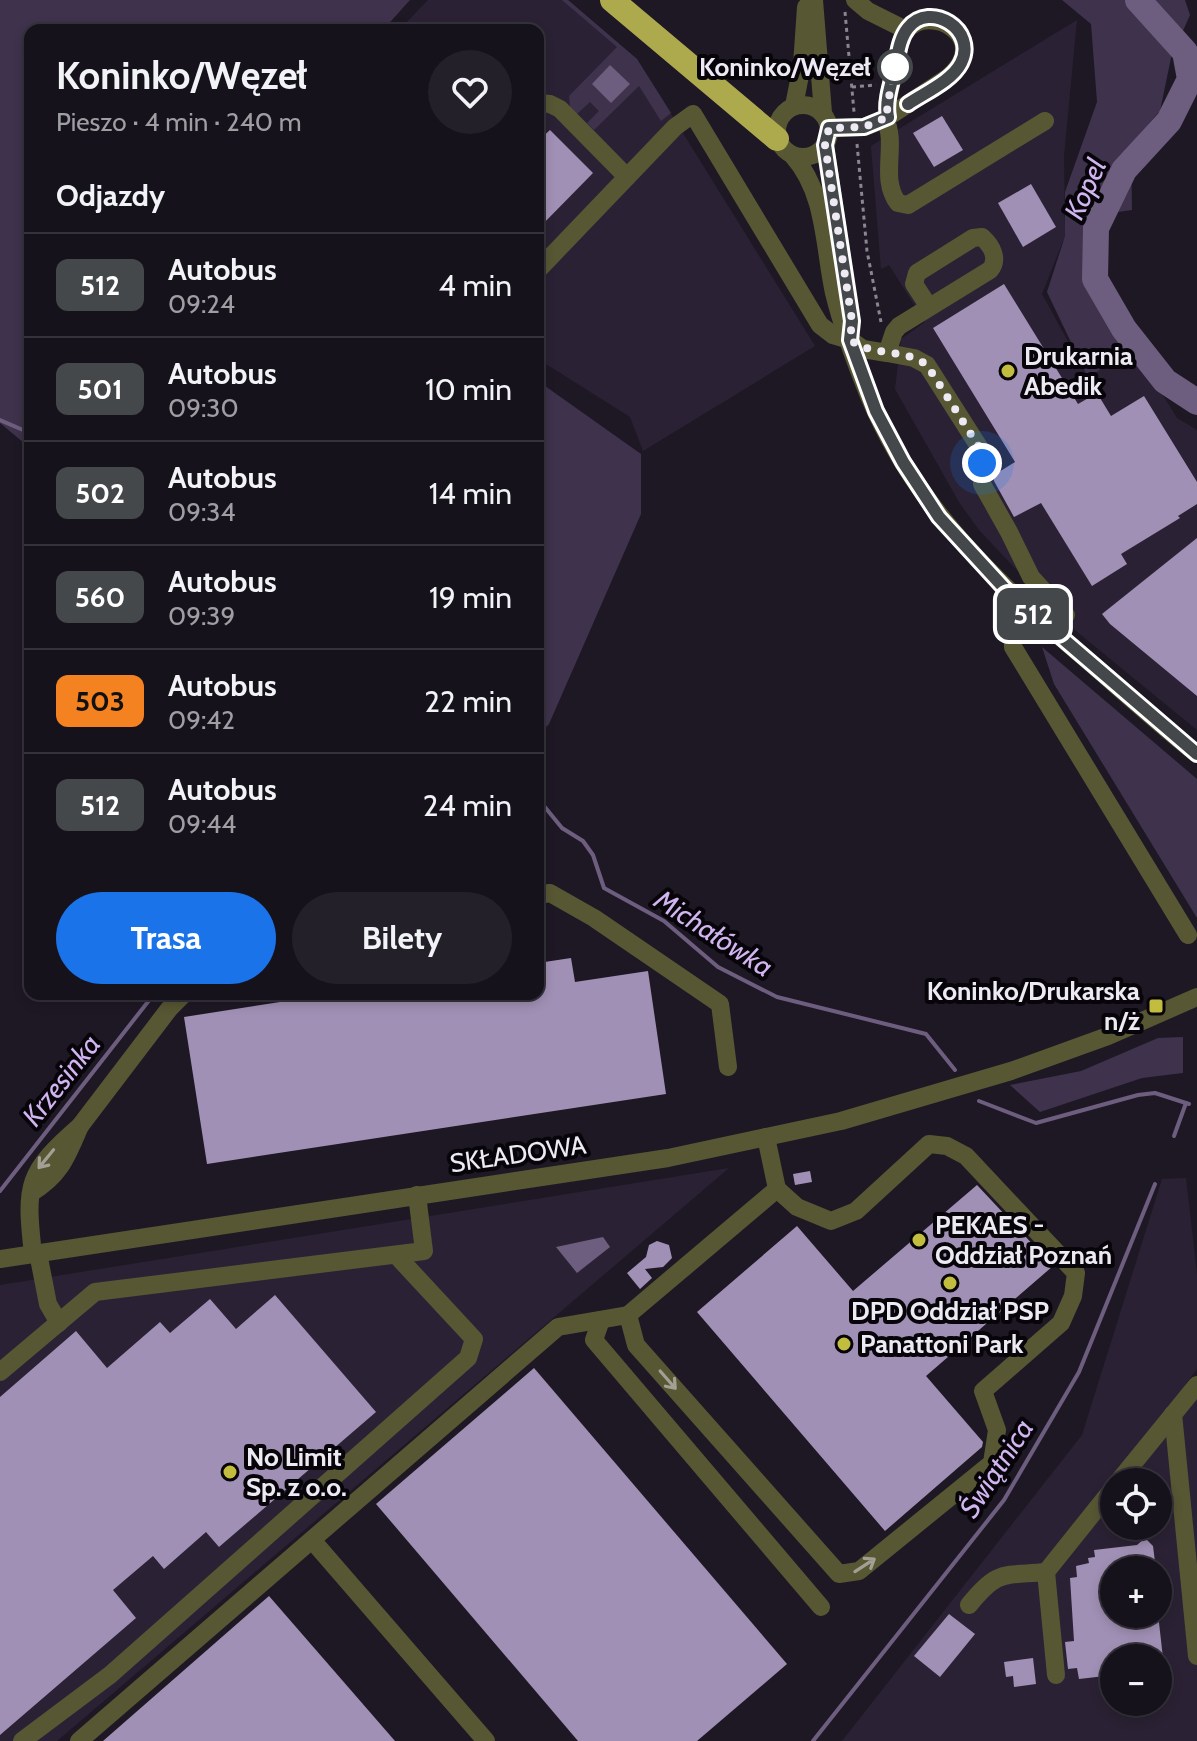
<!DOCTYPE html>
<html lang="pl">
<head>
<meta charset="utf-8">
<style>
	:root { --surface:#16121c; --page:#232029; --text:#f1f3f6; --muted:#9e9ea3; --line:#35323b; --accent:#1a73e8 }
	body { margin:0; font-family:Cabin,sans-serif; background:var(--page); color:var(--text); height:100vh; display:flex; flex-direction:column; font-size:30px; white-space:nowrap }
	* { box-sizing:border-box; margin:0 }
	p { font-size:26px; color:var(--muted) }
	.icon { flex:none; width:44px; height:44px; fill:none; stroke:currentColor; stroke-width:2; stroke-linecap:round; stroke-linejoin:round }
	.map { position:relative; flex:1; overflow:hidden }
	.sheet { position:absolute; left:24px; top:24px; width:520px; height:976px; display:flex; flex-direction:column; background:var(--surface); border-radius:16px; box-shadow:0 4px 12px #0003,0 0 0 2px var(--line) }
	.sheet>* { flex:none }
	.badge { padding:0 16px; border-radius:12px; font-size:28px; line-height:52px }
	.buttons { position:absolute; left:1100px; top:1468px; display:grid; gap:16px }
	.buttons a { display:grid; place-items:center; width:72px; height:72px; border-radius:50%; background:var(--surface); box-shadow:0 4px 12px #0003,0 0 0 2px var(--line); font-size:40px }
	.you { position:absolute; width:40px; height:40px; margin:-20px; border:6px solid #fff; border-radius:50%; background:#1a73e8; box-shadow:0 0 0 12px #1a73e833 }
	.map>.badge { position:absolute; translate:-50% -50%; box-shadow:0 0 0 4px #fff }
	h2 { padding:0 32px; font-size:30px; line-height:72px }
	.round { display:grid; place-items:center; flex:none; width:84px; height:84px; border-radius:42px; background:var(--page) }
	.headline { display:flex; align-items:center; justify-content:space-between; height:136px; padding:0 32px }
	h1 { font-size:38px; font-weight:800; line-height:60px }
	.cta { display:flex; gap:16px; margin-top:auto; padding:16px 32px }
	.cta a { flex:1; height:92px; border-radius:48px; background:var(--accent); color:#fff; font-size:32px; font-weight:800; line-height:92px; text-align:center }
	.cta a+a { background:var(--page); color:var(--text) }
	ul { padding:0; list-style:none }
	li { display:flex; align-items:center; gap:24px; height:104px; padding:0 32px; border-top:2px solid var(--line) }
	li div { flex:1 }
	li b { display:block; font-size:30px }
	li em { font-style:normal }
	li .badge { min-width:88px; font-weight:700; text-align:center }
	.map>svg:first-child { display:block }
	.built { fill:#2a2234; fill-rule:evenodd }
	.green { fill:#3e324c }
	.water { fill:#6d5e7f }
	.lines { fill:none; stroke-linecap:round; stroke-linejoin:round }
	.stream { stroke:#6d5e7f; stroke-width:4 }
	.river { stroke:#6d5e7f; stroke-width:26 }
	.building { fill:#a190b5 }
	.path { stroke:#8a8590; stroke-width:3; stroke-dasharray:4 4; stroke-linecap:butt }
	.minor { stroke:#575734; stroke-width:18 }
	.highway { stroke:#adaa4e; stroke-width:24 }
	.oneway { stroke:#a2a094 }
	.line-casing { stroke:#fff; stroke-width:18 }
	.line { stroke:#45484a; stroke-width:12 }
	.walk { stroke:#eeeaf3; stroke-width:8; stroke-dasharray:0 14.4 }
	.stop-dot { fill:#fff; stroke:#45484a; stroke-width:4 }
	.poi-dot { fill:#c2bd3f; stroke:#07050a; stroke-width:3 }
	.labels { text-anchor:middle; stroke-width:8; stroke-linejoin:round; paint-order:stroke }
	.stop-label { font-size:26px; font-weight:bold; fill:#eeeaf3; stroke:#07050a; text-anchor:end }
	.poi-label { font-size:26px; font-weight:bold; fill:#eeeaf3; stroke:#07050a; text-anchor:start }
	.street-label { font-size:26px; fill:#eeeaf3; stroke:#07050a }
	.water-label { font-size:28px; font-style:italic; fill:#d1b5f0; stroke:#07050a }
</style>
</head>
<body>
<div class="map">
<svg width="1197" height="1741" viewBox="0 0 1197 1741">
	<rect width="100%" height="100%" fill="#1e1825"/>
	<!-- built -->
	<g class="built">
		<polygon points="428,0 568,0 637,59 815,346 643,451 630,417 538,359 538,30 399,30"/>
		<polygon points="1077,20 1064,155 1065,236 1042,294 1088,378 1133,347 1177,418 1197,430 1197,730 1070,626 979,530 959,502 895,389 901,339 925,322 889,265 881,269 871,146"/>
		<polygon points="729,1168 57,1741 0,1741 0,1285"/>
		<path d="M 1186,1178 L 1197,1274 L 1197,1369 L 1185,1385 L 1197,1394 L 1197,1741 L 842,1741 L 1082,1435 L 1162,1179 ZM 1114,1482 L 1158,1482 L 1158,1526 L 1114,1526 ZM 1114,1570 L 1158,1570 L 1158,1614 L 1114,1614 ZM 1114,1658 L 1158,1658 L 1158,1702 L 1114,1702 Z"/>
	</g>
	<!-- green -->
	<g class="green">
		<polygon points="0,0 410,0 383,30 30,30 30,448 0,423"/>
		<polygon points="562,0 568,0 637,59 671,113 661,121 639,86 594,130 587,123 599,111 590,102 577,114 570,107 569,96 617,47"/>
		<polygon points="1062,0 1185,0 1190,15 1171,58 1160,111 1131,144 1132,210 1090,216 1089,270 1103,313 1127,351 1088,378 1047,292 1065,236 1065,192 1097,102 1091,24"/>
		<polygon points="538,381 641,454 641,514 549,724 538,735"/>
		<polygon points="1042,647 1197,779 1197,918 1054,684"/>
		<polygon points="1183,1037 1183,1073 1142,1078 1040,1112 1010,1085 1081,1071 1158,1038"/>
	</g>
	<!-- water -->
	<g class="water">
		<polygon points="610,65 630,84 611,103 592,84"/>
		<polygon points="603,1237 610,1247 577,1273 556,1247"/>
	</g>
	<g class="lines">
		<!-- stream -->
		<g class="stream">
			<polyline points="0,420 30,433"/>
			<polyline points="538,789 544,806 562,828 583,841 593,855 604,888 664,921 718,967 777,997 926,1034 955,1070"/>
			<polyline points="979,1101 1036,1123 1138,1095 1155,1093 1189,1104"/>
			<polyline points="1174,1136 1186,1103"/>
			<polyline points="0,1191 154,994"/>
			<polyline points="813,1741 1004,1500 1079,1372 1155,1184"/>
		</g>
		<!-- river -->
		<polyline class="river" points="1138,0 1185,52 1190,79 1169,121 1124,170 1096,228 1095,279 1124,329 1165,381 1197,402"/>
	</g>
	<!-- building -->
	<g class="building">
		<polygon points="942,116 963,150 934,167 913,133"/>
		<polygon points="550,130 593,173 538,229 538,141"/>
		<polygon points="1031,184 1056,227 1023,247 998,203"/>
		<polygon points="1004,284 1078,404 1097,393 1111,416 1144,396 1197,482 1197,504 1178,516 1180,518 1121,554 1127,564 1092,586 1041,503 1014,517 994,481 994,475 1015,462 933,328"/>
		<polygon points="1197,538 1197,696 1110,624 1102,614"/>
		<polygon points="571,958 575,982 648,971 666,1094 207,1164 184,1017 332,994 538,994 538,963"/>
		<polygon points="810,1171 812,1182 795,1185 793,1174"/>
		<polygon points="977,1185 1053,1266 926,1376 983,1442 982,1447 885,1531 697,1312 797,1226 853,1291"/>
		<polygon points="657,1241 669,1245 672,1258 663,1267 645,1269 652,1278 640,1289 627,1273 646,1257 649,1245"/>
		<polygon points="275,1295 376,1412 219,1547 206,1532 164,1569 153,1556 113,1590 136,1618 0,1735 0,1397 76,1331 107,1368 160,1322 170,1333 210,1299 236,1329"/>
		<polygon points="534,1368 787,1664 697,1741 578,1741 376,1504"/>
		<polygon points="1145,1538 1153,1546 1156,1570 1114,1570 1114,1614 1158,1614 1163,1658 1114,1658 1114,1675 1079,1679 1077,1668 1068,1669 1065,1642 1074,1641 1070,1578 1077,1577 1076,1566 1089,1563 1088,1558 1095,1557 1094,1550 1137,1545"/>
		<polygon points="269,1596 395,1741 103,1741"/>
		<polygon points="949,1614 975,1634 940,1677 914,1656"/>
		<polygon points="1033,1658 1036,1684 1014,1687 1013,1676 1006,1677 1004,1662"/>
	</g>
	<g class="lines">
		<!-- path -->
		<g class="path">
			<polyline points="845,12 854,112"/>
			<polyline points="852,87 876,85"/>
			<polyline points="857,144 867,251 881,322"/>
		</g>
		<!-- minor -->
		<g class="minor">
			<polyline points="814,0 823,113"/>
			<polyline points="855,0 868,11 906,30"/>
			<polyline points="538,103 550,104 560,109 627,177"/>
			<circle cx="803" cy="131" r="26"/>
			<polyline points="794,106 802,65 806,7"/>
			<path d="M 885,119 C 898,145 879,178 898,203 L 908,205 L 1045,121"/>
			<path d="M 829,128 L 864,127 L 885,119 L 888,117 L 947,78 C 995,39 929,0 905,32 C 899,43 897,56 895,68 C 892,84 885,101 888,117"/>
			<polyline points="825,145 849,305"/>
			<path d="M 793,156 C 826,193 824,247 834,293 C 842,326 856,364 869,396 C 916,509 996,582 1087,660 C 1123,691 1159,724 1197,754"/>
			<path d="M 538,270 L 675,127 L 693,114 L 820,325 L 833,335 L 850,340 L 863,349 L 887,353 L 894,332 L 899,326 L 990,270 C 999,259 992,246 982,237 L 973,238 L 917,273 L 914,284 L 929,307"/>
			<polyline points="887,353 914,358 927,365 981,450 982,484 1009,532 1031,577 1066,615 1052,630"/>
			<polyline points="1026,607 1012,626 1013,647 1188,935"/>
			<polyline points="538,895 550,893 594,918 720,1004 728,1067"/>
			<polyline points="80,1126 169,1009 184,994"/>
			<path d="M 31,1193 C 61,1175 67,1156 80,1126 C 27,1172 25,1184 33,1254"/>
			<polyline points="38,1253 48,1304 59,1323"/>
			<polyline points="0,1259 668,1158 841,1121 1011,1071 1108,1036 1197,997"/>
			<polyline points="628,1315 636,1345 839,1574 859,1571 992,1463 997,1430 983,1391 1061,1323 1073,1296 1076,1273 966,1156 947,1146 929,1144 856,1211 831,1221 797,1207 777,1189"/>
			<polyline points="601,1320 594,1340 821,1607"/>
			<polyline points="0,1372 95,1292 424,1251 417,1195"/>
			<polyline points="1173,1414 1197,1656"/>
			<polyline points="1118,1482 1197,1385"/>
			<polyline points="312,1540 486,1741"/>
			<polyline points="1046,1572 1056,1675"/>
			<path d="M 969,1605 C 998,1569 1003,1576 1046,1572 L 1114,1487"/>
			<polyline points="22,1741 110,1675 468,1358 474,1339 396,1255"/>
			<polyline points="79,1741 558,1327 628,1315 777,1189 766,1137"/>
		</g>
		<!-- highway -->
		<polyline class="highway" points="612,0 777,139"/>
	</g>
	<!-- one-way arrows -->
	<defs><path id="oneway-shaft" d="M-6 0H5M1.5-3L5.5 0L1.5 3" fill="none" stroke-width="1.6" stroke-linecap="round" stroke-linejoin="round" transform="scale(2)"/></defs>
	<g class="oneway">
		<use href="#oneway-shaft" transform="translate(46 1159) rotate(129)"/>
		<use href="#oneway-shaft" transform="translate(668 1380) rotate(49)"/>
		<use href="#oneway-shaft" transform="translate(865 1565) rotate(-33)"/>
	</g>
	<g class="lines">
		<defs>
			<path id="line" d="M 908,104 C 924,93 952,81 961,63 C 978,30 930,0 908,28 C 899,39 898,55 895,69 C 891,84 885,102 888,117 L 864,127 L 829,128 L 825,145 L 852,321 L 850,340 L 876,411 L 903,462 L 939,517 L 1005,589 L 1197,754"/>
		</defs>
		<!-- line casing -->
		<use href="#line" class="line-casing"/>
		<!-- line -->
		<use href="#line" class="line"/>
		<!-- walk -->
		<path class="walk" d="M 895,67 L 887,107 L 888,117 L 864,127 L 829,128 L 825,145 L 852,321 L 850,340 C 874,357 904,348 927,365 L 981,450 L 982,463"/>
	</g>
	<!-- markers -->
	<circle class="stop-dot" cx="895" cy="67" r="16"/>
	<g class="poi-dot">
		<circle cx="1008" cy="371" r="8"/>
		<rect x="1148" y="998" width="16" height="16" rx="4"/>
		<circle cx="919" cy="1240" r="8"/>
		<circle cx="950" cy="1283" r="8"/>
		<circle cx="844" cy="1344" r="8"/>
		<circle cx="230" cy="1472" r="8"/>
	</g>
	<g class="labels">
		<!-- stop labels -->
		<g class="stop-label">
			<text x="871" y="76">Koninko/Węzeł</text>
		</g>
		<!-- poi labels -->
		<g class="poi-label">
			<text x="1024" y="365">Drukarnia<tspan x="1024" dy="30">Abedik</tspan></text>
			<text x="1140" y="1000" text-anchor="end">Koninko/Drukarska<tspan x="1140" dy="30">n/ż</tspan></text>
			<text x="935" y="1234">PEKAES -<tspan x="935" dy="30">Oddział Poznań</tspan></text>
			<text x="950" y="1320" text-anchor="middle">DPD Oddział PSP</text>
			<text x="860" y="1353">Panattoni Park</text>
			<text x="246" y="1466">No Limit<tspan x="246" dy="30">Sp. z o.o.</tspan></text>
		</g>
		<!-- street labels -->
		<g class="street-label">
			<text transform="translate(518 1154) rotate(-8)" y="9">SKŁADOWA</text>
		</g>
		<!-- water labels -->
		<g class="water-label">
			<text transform="translate(1085 189) rotate(-66)" y="10">Kopel</text>
			<text transform="translate(714 933) rotate(33)" y="10">Michałówka</text>
			<text transform="translate(61 1080) rotate(-52)" y="10">Krzesinka</text>
			<text transform="translate(996 1468) rotate(-57)" y="10">Świątnica</text>
		</g>
	</g>
</svg>
<div class="buttons">
<a><svg class="icon" aria-label="locate" viewBox="0 0 24 24"><circle cx="12" cy="12" r="6"/><path d="M12 2v4M12 18v4M2 12h4M18 12h4"/></svg></a>
<a>+</a>
<a>−</a>
</div>
<div class="you" style="left:982px;top:463px"></div>
<b class="badge" style="left:1033px;top:614px;background:#45484a;color:#fff">512</b>
<section class="sheet">
<div class="headline"><div><h1>Koninko/Węzeł</h1><p>Pieszo · 4 min · 240 m</p></div><a class="round"><svg class="icon" aria-label="heart" viewBox="0 0 24 24"><path d="M12 20l-8-8c-3-5 5-10 8-4 3-6 11-1 8 4z"/></svg></a></div>
<h2>Odjazdy</h2>
<ul>
<li><span class="badge" style="background:#45484a;color:#fff">512</span><div><b>Autobus</b><p>09:24</p></div><em>4 min</em></li>
<li><span class="badge" style="background:#45484a;color:#fff">501</span><div><b>Autobus</b><p>09:30</p></div><em>10 min</em></li>
<li><span class="badge" style="background:#45484a;color:#fff">502</span><div><b>Autobus</b><p>09:34</p></div><em>14 min</em></li>
<li><span class="badge" style="background:#45484a;color:#fff">560</span><div><b>Autobus</b><p>09:39</p></div><em>19 min</em></li>
<li><span class="badge" style="background:#f58220;color:#111">503</span><div><b>Autobus</b><p>09:42</p></div><em>22 min</em></li>
<li><span class="badge" style="background:#45484a;color:#fff">512</span><div><b>Autobus</b><p>09:44</p></div><em>24 min</em></li>
</ul>
<div class="cta"><a>Trasa</a><a>Bilety</a></div>
</section>
</div>
</body>
</html>
